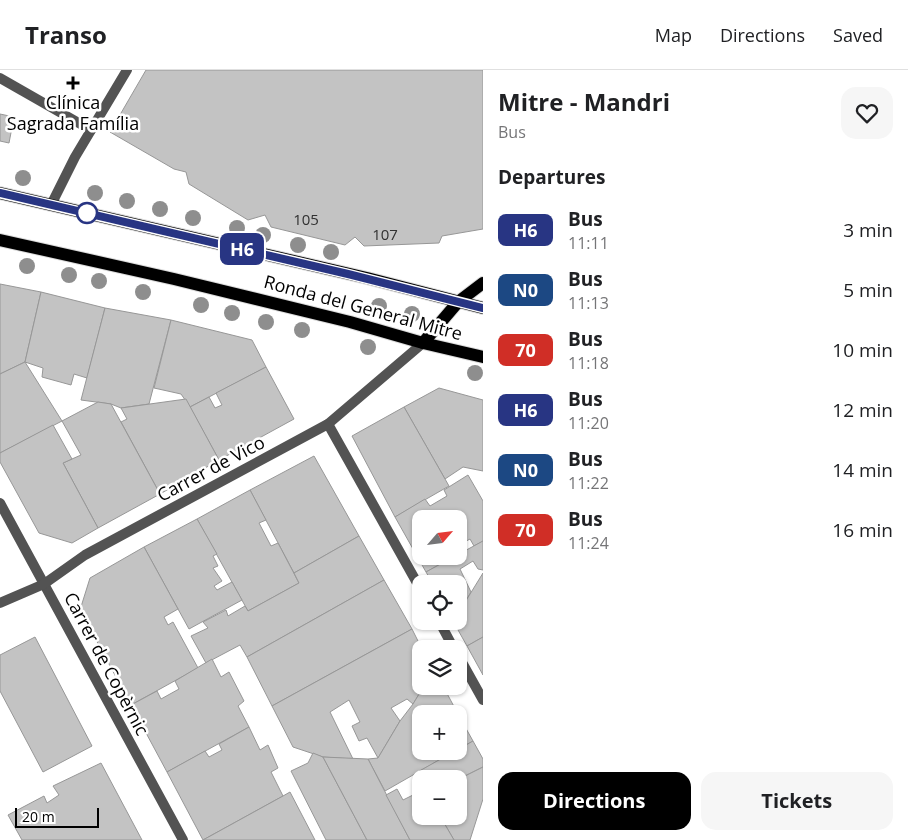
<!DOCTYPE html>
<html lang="en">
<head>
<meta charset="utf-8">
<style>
	:root { --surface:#fff; --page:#f6f6f6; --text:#202124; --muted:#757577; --line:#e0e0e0; --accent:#000 }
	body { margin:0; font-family:"Open Sans",sans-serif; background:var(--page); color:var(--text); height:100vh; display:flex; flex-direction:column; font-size:19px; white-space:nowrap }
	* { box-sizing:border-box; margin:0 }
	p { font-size:16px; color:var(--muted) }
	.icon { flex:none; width:28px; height:28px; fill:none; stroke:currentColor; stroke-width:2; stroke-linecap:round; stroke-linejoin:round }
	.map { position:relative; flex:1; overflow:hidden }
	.side { display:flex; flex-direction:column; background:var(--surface); width:425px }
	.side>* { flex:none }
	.badge { padding:0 10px; border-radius:8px; font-size:18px; line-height:32px }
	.needle { width:32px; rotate:62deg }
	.fabs { position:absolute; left:412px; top:440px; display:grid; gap:10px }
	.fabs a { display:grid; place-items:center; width:55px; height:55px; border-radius:10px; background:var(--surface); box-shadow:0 1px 4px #0004; font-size:25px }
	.scale { position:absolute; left:15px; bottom:12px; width:84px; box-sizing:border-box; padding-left:5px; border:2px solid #000; border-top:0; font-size:14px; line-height:18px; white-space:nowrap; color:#000; -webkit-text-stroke:4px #fff; paint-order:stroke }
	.map>.badge { position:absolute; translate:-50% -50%; box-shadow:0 0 0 2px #fff }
	h2 { padding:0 15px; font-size:19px; line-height:45px }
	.round { display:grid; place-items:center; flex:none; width:52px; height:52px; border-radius:15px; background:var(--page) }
	.summary { display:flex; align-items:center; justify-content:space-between; height:85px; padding:0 15px }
	h1 { font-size:24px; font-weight:700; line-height:38px }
	.button { display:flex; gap:10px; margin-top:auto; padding:10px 15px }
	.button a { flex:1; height:58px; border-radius:15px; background:var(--accent); color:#fff; font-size:20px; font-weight:700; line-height:58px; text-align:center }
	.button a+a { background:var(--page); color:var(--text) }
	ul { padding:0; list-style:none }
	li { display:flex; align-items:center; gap:15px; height:60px; padding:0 15px }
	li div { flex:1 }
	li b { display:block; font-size:19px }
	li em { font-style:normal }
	li .badge { min-width:55px; font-weight:700; text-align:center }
	header { display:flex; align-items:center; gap:30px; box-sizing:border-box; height:70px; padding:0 25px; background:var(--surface); border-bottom:1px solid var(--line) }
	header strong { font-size:24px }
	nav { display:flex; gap:28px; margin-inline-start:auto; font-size:18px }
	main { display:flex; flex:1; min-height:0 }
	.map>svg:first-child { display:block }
	.building { fill:#c3c3c3; stroke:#979797 }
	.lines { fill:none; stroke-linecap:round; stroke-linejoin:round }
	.primary-casing { stroke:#dbdbdb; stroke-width:14 }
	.street { stroke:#535353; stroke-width:10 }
	.primary { stroke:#000; stroke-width:12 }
	.tree { fill:#8e8e8e }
	.line-casing { stroke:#fff; stroke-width:11 }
	.line { stroke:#283583; stroke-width:8 }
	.poi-dot { fill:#000; stroke:#fff; stroke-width:2 }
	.stop-dot { fill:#fff; stroke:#283583; stroke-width:2.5 }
	.labels { text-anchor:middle; stroke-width:5; stroke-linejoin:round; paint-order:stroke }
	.number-label { font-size:15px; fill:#313131 }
	.poi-label { font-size:18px; fill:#000; stroke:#fff }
	.street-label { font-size:18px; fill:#000; stroke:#fff }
</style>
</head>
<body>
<header>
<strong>Transo</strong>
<nav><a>Map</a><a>Directions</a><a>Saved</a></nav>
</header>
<main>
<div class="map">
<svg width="483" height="770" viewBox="0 0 483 770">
	<rect width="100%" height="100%" fill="#fff"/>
	<!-- building -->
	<g class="building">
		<polygon points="146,0 483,0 483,159 442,166 439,173 364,176 355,167 345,175 271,157 265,145 248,150 189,114 186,102 174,99 110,62"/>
		<polygon points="0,44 14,47 9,73 0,71"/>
		<polygon points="0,214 41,222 25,292 0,304"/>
		<polygon points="41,222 105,238 87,308 74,304 71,315 42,307 43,298 25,292"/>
		<polygon points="105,238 171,250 149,334 121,338 111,334 81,330"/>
		<polygon points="171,250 252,270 266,297 190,337 181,324 154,318"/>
		<polygon points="25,292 62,351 0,383 0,304"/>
		<polygon points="266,297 294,349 219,390 190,337 209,327 215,338 222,335 216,323"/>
		<polygon points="439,318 483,330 483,401 463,397 445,409 404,337"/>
		<polygon points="186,329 219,390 160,424 121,352 127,349 121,338"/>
		<polygon points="98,332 111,334 160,424 98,458 63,393 81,385 62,351"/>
		<polygon points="404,337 449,416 395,447 352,366"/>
		<polygon points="53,355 72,389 63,393 98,458 72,473 39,463 0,392 0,383"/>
		<polygon points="314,386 359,466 294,503 250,420"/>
		<polygon points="468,405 483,431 483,471 474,476 470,469 459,475 459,449 421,449 421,486 455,486 426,502 395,447 425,429 430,436 447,426 444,420"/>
		<polygon points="250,420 266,450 259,453 271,476 278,473 299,513 248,541 197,449"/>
		<polygon points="197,449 217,484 213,486 218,496 213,498 222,511 214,516 217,520 232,512 242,530 189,559 144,477"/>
		<polygon points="359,466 384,510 247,587 240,575 206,593 191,566 208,558 203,552 226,540 228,546 245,536 248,541 299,513 294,503"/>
		<polygon points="483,471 483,500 478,499 473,491 460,499 471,522 459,542 459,514 433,514 426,502 455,486 459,486 459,484"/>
		<polygon points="144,477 178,539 164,547 168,555 173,552 198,598 131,635 80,540 90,508"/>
		<polygon points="483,503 483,567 467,576 453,551 459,551 459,542"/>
		<polygon points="384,510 412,559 272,636 247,587"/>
		<polygon points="412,559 422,579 421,579 421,616 424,616 413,634 407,629 391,638 400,651 378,688 367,668 359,671 352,656 360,652 349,630 330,642 353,689 323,687 293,677 272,636"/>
		<polygon points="35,567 92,676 43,702 0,621 0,585"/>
		<polygon points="483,567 483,605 467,576"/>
		<polygon points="212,589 221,607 229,602 244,631 238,636 249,657 167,702 131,635 157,621 161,629 179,619 175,611"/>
		<polygon points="424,616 443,616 458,644 421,644 421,681 455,681 385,721 368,689 378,688 400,651 413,634"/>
		<polygon points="459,646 473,671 459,679"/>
		<polygon points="249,657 260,680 268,675 278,698 271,702 283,726 203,770 167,702 205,681 209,687 222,680 219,674"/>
		<polygon points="473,671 483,689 483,697 459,709 421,709 421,719 414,704 455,681 459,681 459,679"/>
		<polygon points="313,683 323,687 367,770 326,770 291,701 308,693"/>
		<polygon points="323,687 368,689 410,770 367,770"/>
		<polygon points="101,693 142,770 22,770 8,745 44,726 47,733 59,725 53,716"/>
		<polygon points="483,697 483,729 470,770 454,770 440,746 459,746 459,709"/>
		<polygon points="397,719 403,730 417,723 420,730 421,729 421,746 440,746 454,770 410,770 386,725"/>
		<polygon points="290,722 315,770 203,770 283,726"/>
	</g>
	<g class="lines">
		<defs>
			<g id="primary">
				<polyline points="0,123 367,208 483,238"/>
				<polyline points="0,170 174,209 350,252 423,273 483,287"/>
				<polyline points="423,273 458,232 483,213"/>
			</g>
		</defs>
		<!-- primary casing -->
		<use href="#primary" class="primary-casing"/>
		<!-- street -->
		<g class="street">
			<polyline points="0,8 91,60"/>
			<polyline points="51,135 75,87 127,0"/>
			<polyline points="328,354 421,520"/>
			<polyline points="0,433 183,770"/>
			<polyline points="0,533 44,514 85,485 328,354 423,273"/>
			<polyline points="439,551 454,579"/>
			<polyline points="459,587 483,630"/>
		</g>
		<!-- primary -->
		<use href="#primary" class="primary"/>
	</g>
	<!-- trees -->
	<g class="tree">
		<circle cx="23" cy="108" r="8"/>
		<circle cx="95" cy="123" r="8"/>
		<circle cx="127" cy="131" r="8"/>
		<circle cx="160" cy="139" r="8"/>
		<circle cx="193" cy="148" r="8"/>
		<circle cx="237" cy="158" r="8"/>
		<circle cx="263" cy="165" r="8"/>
		<circle cx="298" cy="175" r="8"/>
		<circle cx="331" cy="182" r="8"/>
		<circle cx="27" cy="196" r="8"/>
		<circle cx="69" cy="205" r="8"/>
		<circle cx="99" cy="211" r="8"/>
		<circle cx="143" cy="222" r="8"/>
		<circle cx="201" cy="235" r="8"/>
		<circle cx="379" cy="236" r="8"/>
		<circle cx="232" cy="243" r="8"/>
		<circle cx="412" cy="244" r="8"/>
		<circle cx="266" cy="252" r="8"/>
		<circle cx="302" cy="260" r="8"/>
		<circle cx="368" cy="277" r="8"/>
		<circle cx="475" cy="303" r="8"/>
	</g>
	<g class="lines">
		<defs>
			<polyline id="line" points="0,123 348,204 483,238"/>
		</defs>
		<!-- line casing -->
		<use href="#line" class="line-casing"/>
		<!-- line -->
		<use href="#line" class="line"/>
	</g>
	<!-- markers -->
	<path class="poi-dot" d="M70.5 5.5h5v5h5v5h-5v5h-5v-5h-5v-5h5z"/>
	<circle class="stop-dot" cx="87" cy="143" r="10"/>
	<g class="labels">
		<!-- number labels -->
		<g class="number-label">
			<text x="306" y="155">105</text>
			<text x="385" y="170">107</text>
		</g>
		<!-- poi labels -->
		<g class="poi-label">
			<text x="73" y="39">Clínica<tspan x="73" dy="21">Sagrada Família</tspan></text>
		</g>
		<!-- street labels -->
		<g class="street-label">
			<text transform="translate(363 238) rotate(15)" y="6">Ronda del General Mitre</text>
			<text transform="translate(211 399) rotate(-28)" y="6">Carrer de Vico</text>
			<text transform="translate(106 594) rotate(62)" y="6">Carrer de Copèrnic</text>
		</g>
	</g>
</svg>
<div class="fabs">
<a><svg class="needle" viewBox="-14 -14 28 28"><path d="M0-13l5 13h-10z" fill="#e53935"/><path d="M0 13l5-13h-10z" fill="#757577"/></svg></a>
<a><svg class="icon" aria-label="locate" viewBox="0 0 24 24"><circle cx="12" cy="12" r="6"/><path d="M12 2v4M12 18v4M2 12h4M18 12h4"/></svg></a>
<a><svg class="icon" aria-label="layers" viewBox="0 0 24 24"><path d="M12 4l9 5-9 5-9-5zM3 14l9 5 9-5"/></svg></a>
<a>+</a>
<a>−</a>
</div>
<div class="scale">20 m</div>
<b class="badge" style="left:242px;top:179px;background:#283583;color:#fff">H6</b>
</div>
<section class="side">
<div class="summary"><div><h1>Mitre - Mandri</h1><p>Bus</p></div><a class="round"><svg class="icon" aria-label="heart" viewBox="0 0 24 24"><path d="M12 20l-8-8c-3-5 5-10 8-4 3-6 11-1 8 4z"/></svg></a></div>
<h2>Departures</h2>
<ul>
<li><span class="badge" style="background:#283583;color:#fff">H6</span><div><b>Bus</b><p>11:11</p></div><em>3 min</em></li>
<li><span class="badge" style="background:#1c4883;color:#fff">N0</span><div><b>Bus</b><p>11:13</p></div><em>5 min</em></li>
<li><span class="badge" style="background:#d02e26;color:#fff">70</span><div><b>Bus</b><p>11:18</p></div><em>10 min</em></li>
<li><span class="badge" style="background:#283583;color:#fff">H6</span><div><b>Bus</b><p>11:20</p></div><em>12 min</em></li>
<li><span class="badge" style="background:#1c4883;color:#fff">N0</span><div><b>Bus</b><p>11:22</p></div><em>14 min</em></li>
<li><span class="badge" style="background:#d02e26;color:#fff">70</span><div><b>Bus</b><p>11:24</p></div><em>16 min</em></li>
</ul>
<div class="button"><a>Directions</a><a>Tickets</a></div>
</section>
</main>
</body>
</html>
